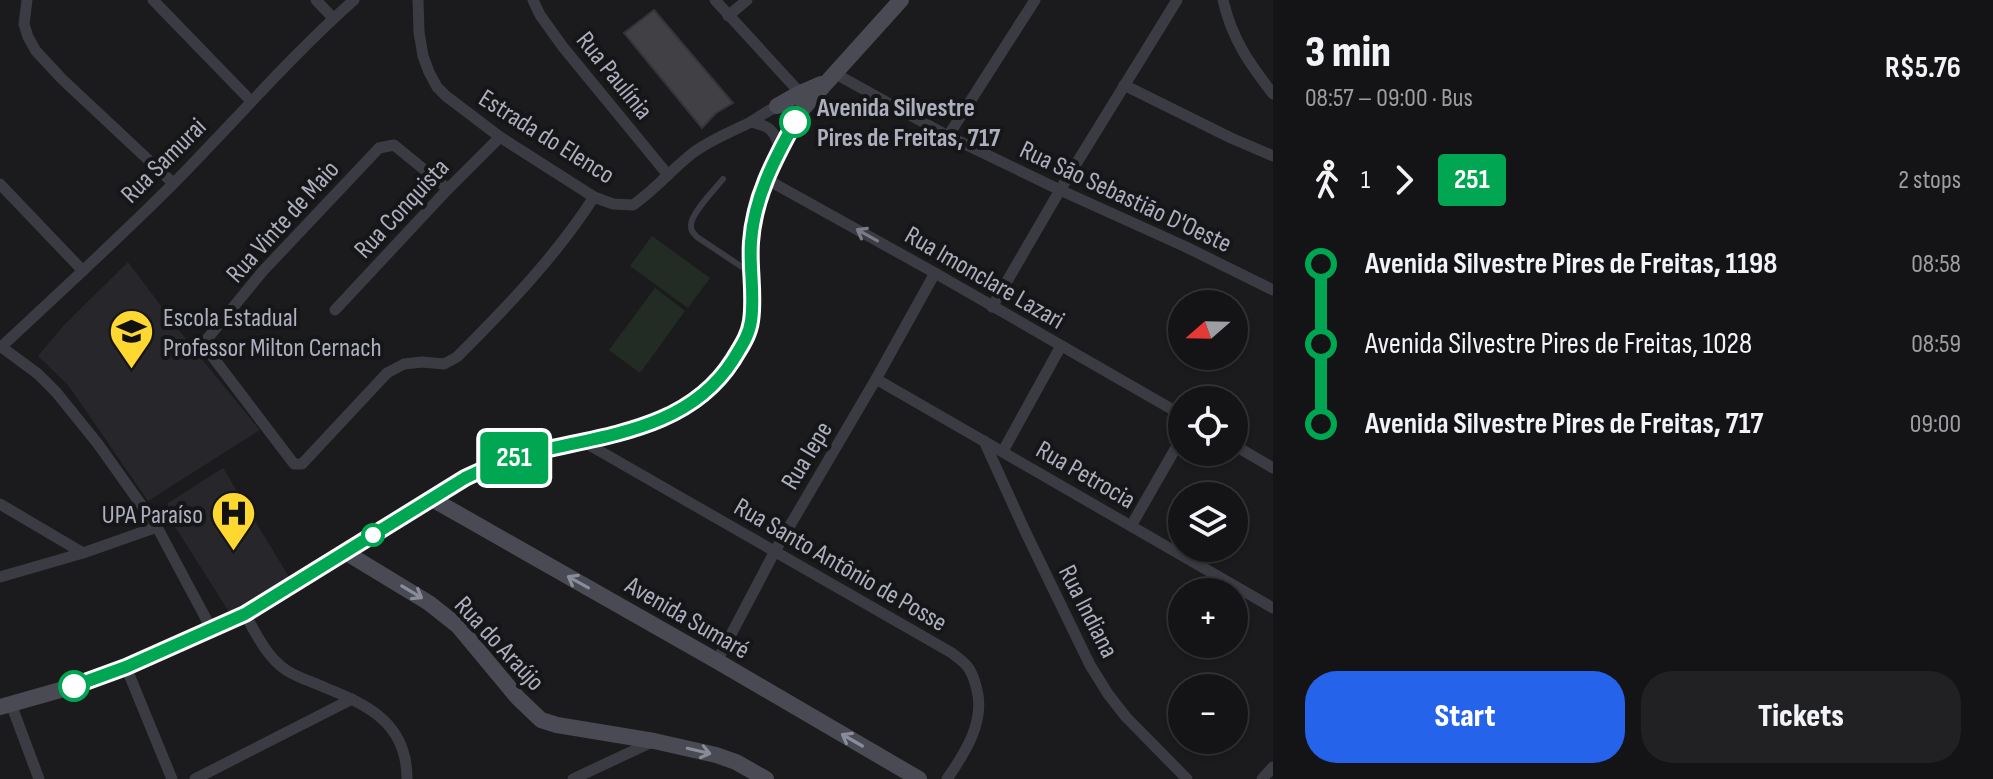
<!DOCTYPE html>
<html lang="en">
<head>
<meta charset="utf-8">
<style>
	:root { --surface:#141416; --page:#212123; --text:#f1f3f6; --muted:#9d9ea1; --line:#333335; --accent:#2563eb }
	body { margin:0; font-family:"Sofia Sans Condensed",sans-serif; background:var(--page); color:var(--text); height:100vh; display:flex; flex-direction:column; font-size:30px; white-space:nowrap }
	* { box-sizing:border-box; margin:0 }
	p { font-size:26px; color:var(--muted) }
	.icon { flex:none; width:44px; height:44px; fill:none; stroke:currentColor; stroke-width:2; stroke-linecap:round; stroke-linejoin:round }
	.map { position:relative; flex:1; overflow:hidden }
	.sheet { display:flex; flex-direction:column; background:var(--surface); width:720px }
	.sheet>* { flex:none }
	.badge { padding:0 16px; border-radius:6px; font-size:28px; line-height:52px }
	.needle { width:52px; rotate:250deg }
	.fabs { position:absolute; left:1168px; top:290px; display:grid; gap:16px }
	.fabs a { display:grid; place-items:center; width:80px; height:80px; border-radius:50%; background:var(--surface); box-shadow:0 2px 6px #0004,0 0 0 2px var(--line); font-size:40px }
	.map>.badge { position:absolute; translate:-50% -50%; box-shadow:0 0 0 4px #fff }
	.legs { display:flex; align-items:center; gap:12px; height:88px; padding:0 32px; font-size:26px }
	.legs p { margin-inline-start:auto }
	.summary { display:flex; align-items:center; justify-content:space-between; height:136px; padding:0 32px }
	h1 { font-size:44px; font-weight:800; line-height:60px }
	.cta { display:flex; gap:16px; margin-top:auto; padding:16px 32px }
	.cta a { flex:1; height:92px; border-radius:32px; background:var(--accent); color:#fff; font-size:32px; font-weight:800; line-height:92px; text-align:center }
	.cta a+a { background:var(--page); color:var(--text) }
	ul { padding:0 32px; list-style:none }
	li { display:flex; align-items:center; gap:28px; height:80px; font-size:30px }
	li i { display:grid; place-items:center; width:12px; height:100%; margin:0 10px; background:currentColor }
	li i::after { content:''; width:20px; height:20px; margin:-10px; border:6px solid; border-radius:50%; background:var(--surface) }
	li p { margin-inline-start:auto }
	li:first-child i { background:linear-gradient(#0000 50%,currentColor 0) }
	li:last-child i { background:linear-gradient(currentColor 50%,#0000 0) }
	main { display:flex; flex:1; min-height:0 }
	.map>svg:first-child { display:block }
	.built { fill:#27262a }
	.green { fill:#222c25 }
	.building { fill:#404045; stroke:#35343a; stroke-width:2 }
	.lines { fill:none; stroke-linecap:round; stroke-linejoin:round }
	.lane { stroke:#3b3b43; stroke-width:6 }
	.street { stroke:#3b3b43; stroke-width:11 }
	.secondary { stroke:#494a53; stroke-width:16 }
	.oneway { stroke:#797b87 }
	.oneway2 { stroke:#898c99 }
	.line-1-casing { stroke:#fff; stroke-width:18 }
	.line-1 { stroke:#00a651; stroke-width:12 }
	.stop-1-dot { fill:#fff; stroke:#00a651; stroke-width:4 }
	.labels { text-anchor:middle; stroke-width:8; stroke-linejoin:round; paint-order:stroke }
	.street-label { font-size:26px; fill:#acafbe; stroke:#161618 }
	.stop-label { font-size:26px; font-weight:bold; fill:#acafbe; stroke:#161618; text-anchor:start }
	.poi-label { font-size:26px; fill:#acafbe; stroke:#161618; text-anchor:start }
</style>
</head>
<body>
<main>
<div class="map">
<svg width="1273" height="779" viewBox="0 0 1273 779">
	<rect width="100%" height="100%" fill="#1b1b1d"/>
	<!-- built -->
	<g class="built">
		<polygon points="128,262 195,351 260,430 148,501 68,385 38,356 64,325"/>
		<polygon points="223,468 289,577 233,618 177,530 167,518 168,503"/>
	</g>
	<!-- green -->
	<g class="green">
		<polygon points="652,236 710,278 688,308 630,266"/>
		<polygon points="655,288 685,311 640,373 609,350"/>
	</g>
	<!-- building -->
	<polygon class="building" points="654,10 733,103 716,113 702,128 624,33"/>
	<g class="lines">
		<!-- lane -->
		<path class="lane" d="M 723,179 C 715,189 691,213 691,225 C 691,232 693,232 697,237 L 748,271"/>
		<!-- street -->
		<g class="street">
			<polyline points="27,0 24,24 28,37 36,51 62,79 173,183"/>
			<polyline points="153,0 251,101"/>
			<polyline points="316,0 333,18"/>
			<path d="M 418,0 L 419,32 L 423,56 L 429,72 L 437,87 L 446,96 L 500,137 L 594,197 L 613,204 L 633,205 C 655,190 673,168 694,152 C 711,140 730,132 749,123 C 760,117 769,108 782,106"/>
			<polyline points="533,0 540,15 563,47 668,175"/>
			<polyline points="715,0 803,96"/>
			<path d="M 1223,0 C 1232,39 1249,63 1273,94"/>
			<polyline points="728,16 747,0"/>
			<polyline points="834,73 948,136 1060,190 1186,247 1273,290"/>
			<polyline points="1124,85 1231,138 1273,156"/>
			<path d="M 751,122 C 770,126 774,130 780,148"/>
			<polyline points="948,136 1035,0"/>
			<polyline points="766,179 935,273 1182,415"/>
			<polyline points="0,184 83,271"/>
			<path d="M 448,189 L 394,145 L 379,148 L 262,272 L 207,339 L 206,345 L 212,356 L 294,464 L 302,464 L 387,373 L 404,364 L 422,362 L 444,364 L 457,357 C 507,307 556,256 594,197"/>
			<polyline points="992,307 1060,190 1177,0"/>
			<polyline points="335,310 448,189 500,137"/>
			<polyline points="0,346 38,374 56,392 98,444 157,527 212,630"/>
			<path d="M 1,347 C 59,293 118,239 174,183 C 234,122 290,57 354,0"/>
			<path d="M 876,379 C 1009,455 1141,532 1273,608"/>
			<polyline points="984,441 1025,531 1090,665 1108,694 1126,717 1187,779"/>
			<path d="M 584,442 L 952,653 C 957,657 963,661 967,666 C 972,672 975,681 977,690 C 985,722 965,753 947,779"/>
			<polyline points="1234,445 1273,468"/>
			<polyline points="1003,451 1061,346"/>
			<polyline points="0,504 83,553"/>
			<polyline points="1131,526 1182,437"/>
			<polyline points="0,577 83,553 157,527"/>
			<path d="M 245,614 C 256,634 267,657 286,670 C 298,678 313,682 326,688 C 371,706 407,725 407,779"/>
			<polyline points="717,661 775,551 876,379 935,273"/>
			<polyline points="126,667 172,779"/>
			<polyline points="11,704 39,779"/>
			<polyline points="195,779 352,699"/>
			<polyline points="573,779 652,742"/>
			<polyline points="1262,779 1273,767"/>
		</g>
		<!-- secondary -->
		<g class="secondary">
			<polyline points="777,106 800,93 821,84"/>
			<polyline points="432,499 717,661 919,779"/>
			<polyline points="345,552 429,603 458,626 518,698 541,720 557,725 654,741 716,755 736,762 766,779"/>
			<polyline points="0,707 71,687 126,667 245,614 465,478 486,468 512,458 630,431 676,412 698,399 717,381 747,337 751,321 751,243 753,220 758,198 780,148 800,112 901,0"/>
		</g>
	</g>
	<!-- one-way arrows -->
	<defs><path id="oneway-shaft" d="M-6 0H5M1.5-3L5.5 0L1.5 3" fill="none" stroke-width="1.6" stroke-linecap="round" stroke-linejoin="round" transform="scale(2)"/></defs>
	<use class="oneway" href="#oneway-shaft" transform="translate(867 235) rotate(-151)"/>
	<g class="oneway2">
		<use href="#oneway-shaft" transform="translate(578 582) rotate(-151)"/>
		<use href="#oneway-shaft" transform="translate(412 592) rotate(31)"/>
		<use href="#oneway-shaft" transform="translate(852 740) rotate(-150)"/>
		<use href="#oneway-shaft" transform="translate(699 751) rotate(13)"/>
	</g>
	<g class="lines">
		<defs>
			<path id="line-1" d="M 74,686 L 126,667 L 245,614 L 465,478 C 482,470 498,462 516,457 C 593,435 685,435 733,360 C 740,348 749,336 751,321 C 755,295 749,268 751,242 C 754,198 774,160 795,122"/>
		</defs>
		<!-- line-1 casing -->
		<use href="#line-1" class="line-1-casing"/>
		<!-- line-1 -->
		<use href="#line-1" class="line-1"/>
	</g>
	<!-- icons -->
	<defs>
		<symbol id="school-pin" viewBox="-11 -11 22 30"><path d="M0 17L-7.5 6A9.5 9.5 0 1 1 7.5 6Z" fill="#ffd731" stroke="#161618"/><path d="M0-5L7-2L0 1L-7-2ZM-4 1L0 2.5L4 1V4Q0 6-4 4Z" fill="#111"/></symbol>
		<symbol id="hospital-pin" viewBox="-11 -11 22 30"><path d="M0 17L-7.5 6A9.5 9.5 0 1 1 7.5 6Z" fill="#ffd731" stroke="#161618"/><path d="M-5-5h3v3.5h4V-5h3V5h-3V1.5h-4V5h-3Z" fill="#111"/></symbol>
	</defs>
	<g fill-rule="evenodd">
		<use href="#school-pin" x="106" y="306" width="51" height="69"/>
		<use href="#hospital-pin" x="208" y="488" width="51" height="69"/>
	</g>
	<!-- markers -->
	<g class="stop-1-dot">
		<circle cx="795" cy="122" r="14"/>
		<circle cx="373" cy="535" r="10"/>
		<circle cx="74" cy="686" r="14"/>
	</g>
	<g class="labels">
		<!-- street labels -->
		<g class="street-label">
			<text transform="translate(615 75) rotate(51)" y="9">Rua Paulínia</text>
			<text transform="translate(547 136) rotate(32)" y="9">Estrada do Elenco</text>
			<text transform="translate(163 160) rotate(-45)" y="9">Rua Samurai</text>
			<text transform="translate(1126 196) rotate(25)" y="9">Rua São Sebastião D'Oeste</text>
			<text transform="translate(401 208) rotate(-47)" y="9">Rua Conquista</text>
			<text transform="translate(282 221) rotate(-48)" y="9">Rua Vinte de Maio</text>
			<text transform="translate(985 277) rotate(30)" y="9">Rua Imonclare Lazari</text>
			<text transform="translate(806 455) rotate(-59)" y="9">Rua Iepe</text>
			<text transform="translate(1086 474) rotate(30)" y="9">Rua Petrocia</text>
			<text transform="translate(841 564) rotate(30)" y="9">Rua Santo Antônio de Posse</text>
			<text transform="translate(1089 611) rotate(63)" y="9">Rua Indiana</text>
			<text transform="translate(688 617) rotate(30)" y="9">Avenida Sumaré</text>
			<text transform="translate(500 643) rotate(47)" y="9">Rua do Araújo</text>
		</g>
		<!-- stop labels -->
		<g class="stop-label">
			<text x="817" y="116">Avenida Silvestre<tspan x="817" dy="30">Pires de Freitas, 717</tspan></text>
		</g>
		<!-- poi labels -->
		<g class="poi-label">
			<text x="163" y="326">Escola Estadual<tspan x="163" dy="30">Professor Milton Cernach</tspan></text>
			<text x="203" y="523" text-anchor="end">UPA Paraíso</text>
		</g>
	</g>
</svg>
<div class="fabs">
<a><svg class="needle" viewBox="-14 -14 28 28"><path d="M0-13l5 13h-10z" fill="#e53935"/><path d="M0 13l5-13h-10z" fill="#9d9ea1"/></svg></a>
<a><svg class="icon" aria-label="locate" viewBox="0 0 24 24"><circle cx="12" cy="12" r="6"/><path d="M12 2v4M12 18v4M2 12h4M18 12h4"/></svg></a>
<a><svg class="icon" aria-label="layers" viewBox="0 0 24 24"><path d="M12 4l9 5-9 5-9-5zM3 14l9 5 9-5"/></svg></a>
<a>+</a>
<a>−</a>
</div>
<b class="badge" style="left:514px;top:458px;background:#00a651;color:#fff">251</b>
</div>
<section class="sheet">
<div class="summary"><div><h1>3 min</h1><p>08:57 – 09:00 · Bus</p></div><b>R$5.76</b></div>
<div class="legs"><svg class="icon" aria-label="walk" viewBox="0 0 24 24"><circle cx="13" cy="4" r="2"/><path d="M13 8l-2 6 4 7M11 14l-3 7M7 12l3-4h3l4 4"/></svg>1<svg class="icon" aria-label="forward" viewBox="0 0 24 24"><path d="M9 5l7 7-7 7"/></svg><b class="badge" style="background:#00a651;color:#fff">251</b><p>2 stops</p></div>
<ul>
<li><i style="color:#00a651"></i><b>Avenida Silvestre Pires de Freitas, 1198</b><p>08:58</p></li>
<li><i style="color:#00a651"></i><span>Avenida Silvestre Pires de Freitas, 1028</span><p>08:59</p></li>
<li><i style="color:#00a651"></i><b>Avenida Silvestre Pires de Freitas, 717</b><p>09:00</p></li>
</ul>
<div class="cta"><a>Start</a><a>Tickets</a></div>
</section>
</main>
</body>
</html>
